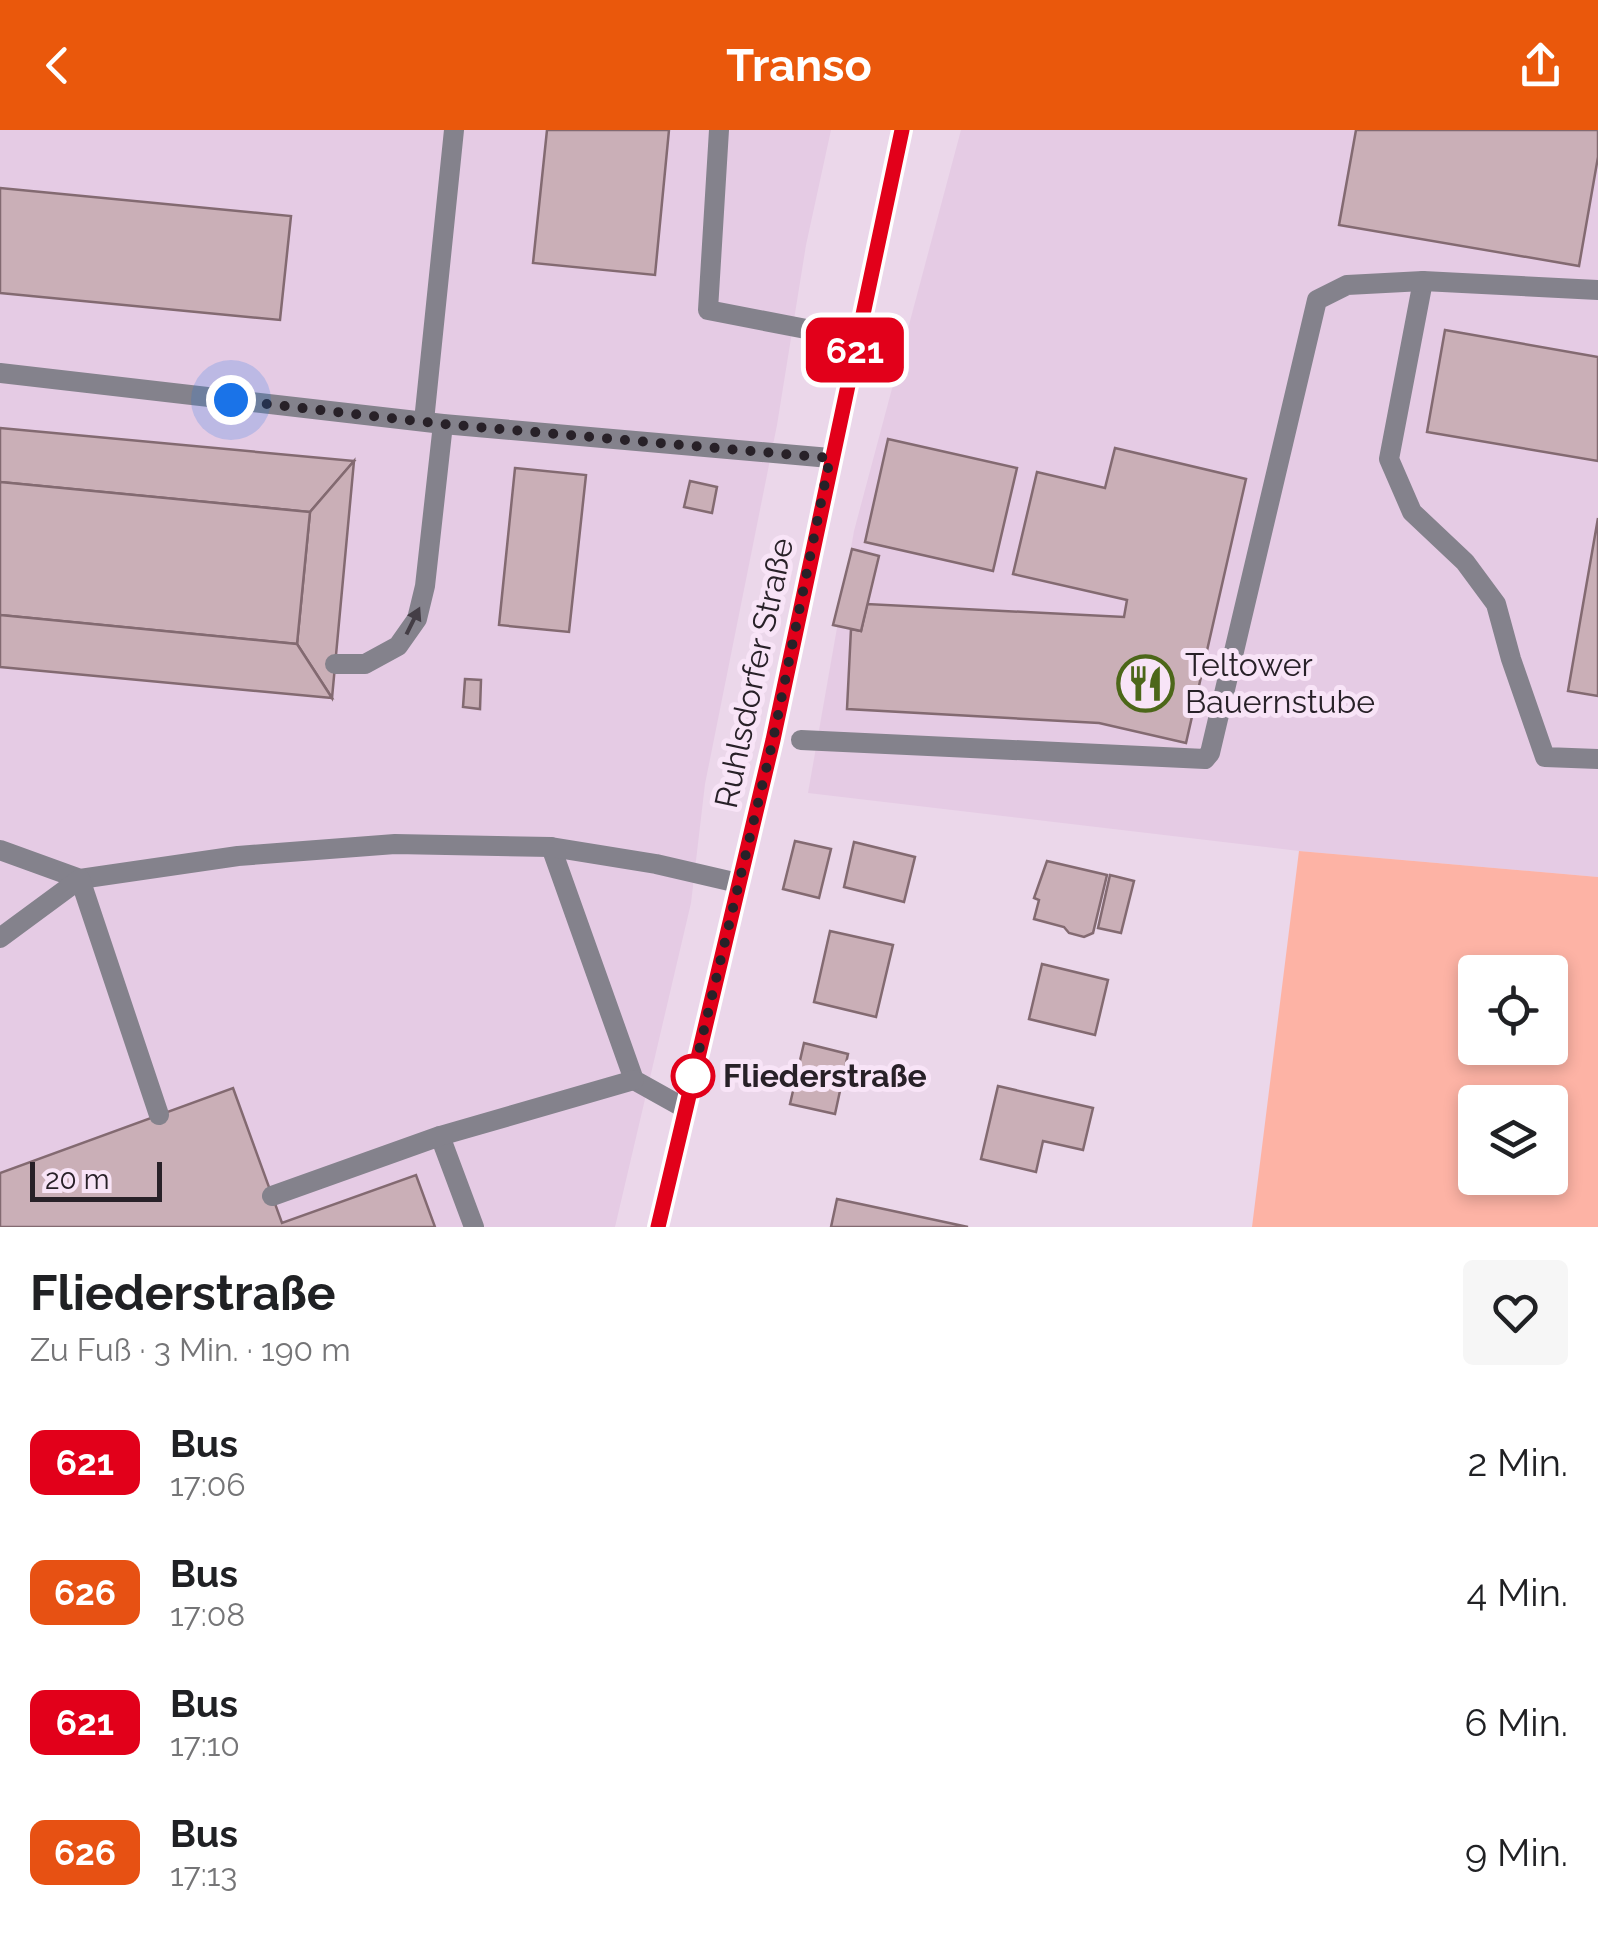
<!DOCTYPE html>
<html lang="de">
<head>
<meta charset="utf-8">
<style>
	:root { --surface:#fff; --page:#f6f6f6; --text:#202124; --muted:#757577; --accent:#ea580c }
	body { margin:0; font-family:Raleway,sans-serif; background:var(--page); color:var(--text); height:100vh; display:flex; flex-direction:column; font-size:38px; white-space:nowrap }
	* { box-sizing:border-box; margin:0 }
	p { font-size:32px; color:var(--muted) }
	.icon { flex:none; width:55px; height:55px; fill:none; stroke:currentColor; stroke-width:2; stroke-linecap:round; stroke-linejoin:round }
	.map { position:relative; height:1097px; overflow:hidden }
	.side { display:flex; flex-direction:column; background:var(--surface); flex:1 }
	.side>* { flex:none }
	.badge { padding:0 20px; border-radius:15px; font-size:35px; line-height:65px }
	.tools { position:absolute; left:1458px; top:825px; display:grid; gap:20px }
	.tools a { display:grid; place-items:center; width:110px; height:110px; border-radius:10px; background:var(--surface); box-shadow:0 5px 15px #0003; font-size:50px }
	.scale { position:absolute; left:30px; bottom:25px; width:132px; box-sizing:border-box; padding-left:10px; border:5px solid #282128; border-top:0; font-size:28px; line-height:35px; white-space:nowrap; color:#282128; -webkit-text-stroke:8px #f8e4f7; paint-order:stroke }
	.you { position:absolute; width:50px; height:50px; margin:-25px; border:8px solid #fff; border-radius:50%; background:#1a73e8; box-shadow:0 0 0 15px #1a73e833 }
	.map>.badge { position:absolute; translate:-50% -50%; box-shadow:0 0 0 5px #fff }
	.round { display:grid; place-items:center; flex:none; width:105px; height:105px; border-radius:10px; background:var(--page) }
	.head { display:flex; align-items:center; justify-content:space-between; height:170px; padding:0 30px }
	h1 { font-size:48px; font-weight:700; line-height:75px }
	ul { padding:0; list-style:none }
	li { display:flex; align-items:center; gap:30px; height:130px; padding:0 30px }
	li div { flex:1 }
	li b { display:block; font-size:38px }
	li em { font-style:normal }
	li .badge { min-width:110px; font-weight:700; text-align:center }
	header { display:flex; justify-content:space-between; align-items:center; height:130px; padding:0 30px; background:var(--accent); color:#fff; font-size:45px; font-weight:700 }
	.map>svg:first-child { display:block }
	.built { fill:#e5cbe4 }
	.green { fill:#fdb3a5; fill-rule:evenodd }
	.building { fill:#caafb7; stroke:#836a71; stroke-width:2.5 }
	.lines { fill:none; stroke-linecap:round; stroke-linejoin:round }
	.service { stroke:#84828c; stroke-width:20 }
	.secondary { stroke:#5a5765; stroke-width:20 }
	.oneway { fill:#443e46 }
	.line-casing { stroke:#fff; stroke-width:22 }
	.line { stroke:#e2001a; stroke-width:15 }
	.walk { stroke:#282128; stroke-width:10; stroke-dasharray:0 18 }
	.stop-dot { fill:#fff; stroke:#e2001a; stroke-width:5 }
	.labels { text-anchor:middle; stroke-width:10; stroke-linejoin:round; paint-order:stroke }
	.poi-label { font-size:32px; fill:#282128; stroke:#f8e4f7; text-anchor:start }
	.street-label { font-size:32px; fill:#282128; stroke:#f8e4f7 }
	.stop-label { font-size:32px; font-weight:bold; fill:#282128; stroke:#f8e4f7; text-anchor:start }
</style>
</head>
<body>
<header><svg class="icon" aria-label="back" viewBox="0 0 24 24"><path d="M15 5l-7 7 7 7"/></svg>Transo<svg class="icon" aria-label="share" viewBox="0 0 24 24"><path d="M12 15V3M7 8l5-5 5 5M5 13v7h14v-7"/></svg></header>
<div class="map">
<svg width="1598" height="1097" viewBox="0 0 1598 1097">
	<rect width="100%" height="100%" fill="#ebd7ea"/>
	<!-- built -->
	<g class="built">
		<polygon points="0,0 831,0 806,115 777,295 705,654 691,773 615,1097 0,1097"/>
		<polygon points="961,0 1598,0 1598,747 1299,721 808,663 854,401"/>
	</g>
	<!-- green -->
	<path class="green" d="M 1299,721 L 1598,747 L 1598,1097 L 1252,1097 ZM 1475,842 L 1550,842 L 1550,918 L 1475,918 ZM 1475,972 L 1550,972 L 1550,1048 L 1475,1048 Z"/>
	<!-- building -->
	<g class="building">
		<polygon points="547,0 669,0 655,145 533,133"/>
		<polygon points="1356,0 1598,0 1598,27 1579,136 1339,95"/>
		<polygon points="0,58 291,86 280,190 0,163"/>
		<polygon points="1445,200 1598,227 1598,331 1427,302"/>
		<polygon points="0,298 354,331 310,382 0,352"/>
		<polygon points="888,309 1017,338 993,441 865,412"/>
		<polygon points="1115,318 1246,349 1186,613 1099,593 847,579 851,499 861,501 867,474 1124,487 1127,470 1013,444 1037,342 1105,358"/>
		<polygon points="354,331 332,568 297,514 310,382"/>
		<polygon points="515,338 586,345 569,502 499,495"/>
		<polygon points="690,351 717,357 712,383 684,377"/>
		<polygon points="0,352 310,382 297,514 0,485"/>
		<polygon points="1598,388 1598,566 1568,561"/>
		<polygon points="852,419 879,426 861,501 833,495"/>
		<polygon points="0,485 297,514 332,568 0,537"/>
		<polygon points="465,549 481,550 480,579 463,577"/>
		<polygon points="795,711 831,719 819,768 783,759"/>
		<polygon points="854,712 915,727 904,772 844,757"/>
		<polygon points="1047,731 1107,745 1093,803 1084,807 1069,803 1064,797 1034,789 1039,770 1034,768"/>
		<polygon points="1110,745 1134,751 1121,803 1098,798"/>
		<polygon points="830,801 893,815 876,887 814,872"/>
		<polygon points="1042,834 1108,850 1095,905 1029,889"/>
		<polygon points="804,913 848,924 835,984 790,974"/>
		<polygon points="998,956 1093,978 1083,1020 1043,1011 1036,1042 981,1029"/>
		<polygon points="233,958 282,1093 416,1045 435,1097 0,1097 0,1043"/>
		<polygon points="837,1069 968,1097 831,1097"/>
	</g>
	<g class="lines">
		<!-- service -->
		<g class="service">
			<polyline points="719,0 708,180 858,209"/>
			<polyline points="1423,151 1389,329 1412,382 1465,432 1496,474 1511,529 1545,627 1598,629"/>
			<polyline points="0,243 443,294 830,328"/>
			<polyline points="424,291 454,0"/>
			<polyline points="335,534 365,534 398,516 417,489 425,456 443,294"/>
			<polyline points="801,610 1205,629 1210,623 1317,170 1347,155 1423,151 1598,160"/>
			<polyline points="551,717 634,950 686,979"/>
			<polyline points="0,720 80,749 238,726 395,714 551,717 656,734 738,753"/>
			<polyline points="0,808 80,749 159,985"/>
			<polyline points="440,1006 474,1097"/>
			<polyline points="272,1066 440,1006 634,950"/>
		</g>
		<!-- secondary -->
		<polyline class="secondary" points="658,1097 773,610 902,0"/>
	</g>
	<!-- one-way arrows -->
	<defs><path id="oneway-solid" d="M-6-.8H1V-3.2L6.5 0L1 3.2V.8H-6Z" transform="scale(2.5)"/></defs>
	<use class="oneway" href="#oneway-solid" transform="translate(413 491) rotate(-64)"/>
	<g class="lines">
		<defs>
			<polyline id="line" points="658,1097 773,610 902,0"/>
		</defs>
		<!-- line casing -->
		<use href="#line" class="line-casing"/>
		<!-- line -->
		<use href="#line" class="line"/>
		<!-- walk -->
		<polyline class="walk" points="231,270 443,294 830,328 773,610 693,946"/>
	</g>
	<!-- icons -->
	<defs>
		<symbol id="restaurant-ring" viewBox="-11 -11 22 22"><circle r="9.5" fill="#f8e4f7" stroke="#4c6719" stroke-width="1.5"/><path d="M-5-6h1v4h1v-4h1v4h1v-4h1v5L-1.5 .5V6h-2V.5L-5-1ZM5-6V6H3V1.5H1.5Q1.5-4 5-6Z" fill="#4c6719"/></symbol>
	</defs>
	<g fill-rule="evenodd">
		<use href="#restaurant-ring" x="1114" y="522" width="63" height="63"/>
	</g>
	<!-- markers -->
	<circle class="stop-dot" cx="693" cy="946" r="20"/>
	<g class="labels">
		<!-- poi labels -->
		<g class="poi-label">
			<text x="1185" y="546">Teltower<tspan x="1185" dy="37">Bauernstube</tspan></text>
		</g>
		<!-- street labels -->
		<g class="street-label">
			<text transform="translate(754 543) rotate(-78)" y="11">Ruhlsdorfer Straße</text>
		</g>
		<!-- stop labels -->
		<g class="stop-label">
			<text x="723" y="957">Fliederstraße</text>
		</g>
	</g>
</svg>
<div class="tools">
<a><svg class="icon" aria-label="locate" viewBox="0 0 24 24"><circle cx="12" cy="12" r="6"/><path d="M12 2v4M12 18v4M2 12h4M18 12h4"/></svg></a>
<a><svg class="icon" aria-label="layers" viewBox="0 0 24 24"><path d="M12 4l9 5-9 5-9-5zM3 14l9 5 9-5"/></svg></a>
</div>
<div class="scale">20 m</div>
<div class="you" style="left:231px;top:270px"></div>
<b class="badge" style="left:855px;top:220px;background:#e2001a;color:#fff">621</b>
</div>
<section class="side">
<div class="head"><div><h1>Fliederstraße</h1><p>Zu Fuß · 3 Min. · 190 m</p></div><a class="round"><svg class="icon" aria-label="heart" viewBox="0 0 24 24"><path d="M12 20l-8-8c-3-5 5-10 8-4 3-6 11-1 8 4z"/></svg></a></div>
<ul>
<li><span class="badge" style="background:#e2001a;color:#fff">621</span><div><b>Bus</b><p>17:06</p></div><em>2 Min.</em></li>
<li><span class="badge" style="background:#e75113;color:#fff">626</span><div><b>Bus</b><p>17:08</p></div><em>4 Min.</em></li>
<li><span class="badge" style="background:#e2001a;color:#fff">621</span><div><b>Bus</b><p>17:10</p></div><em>6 Min.</em></li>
<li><span class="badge" style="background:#e75113;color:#fff">626</span><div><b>Bus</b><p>17:13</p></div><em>9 Min.</em></li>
</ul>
</section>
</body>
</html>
